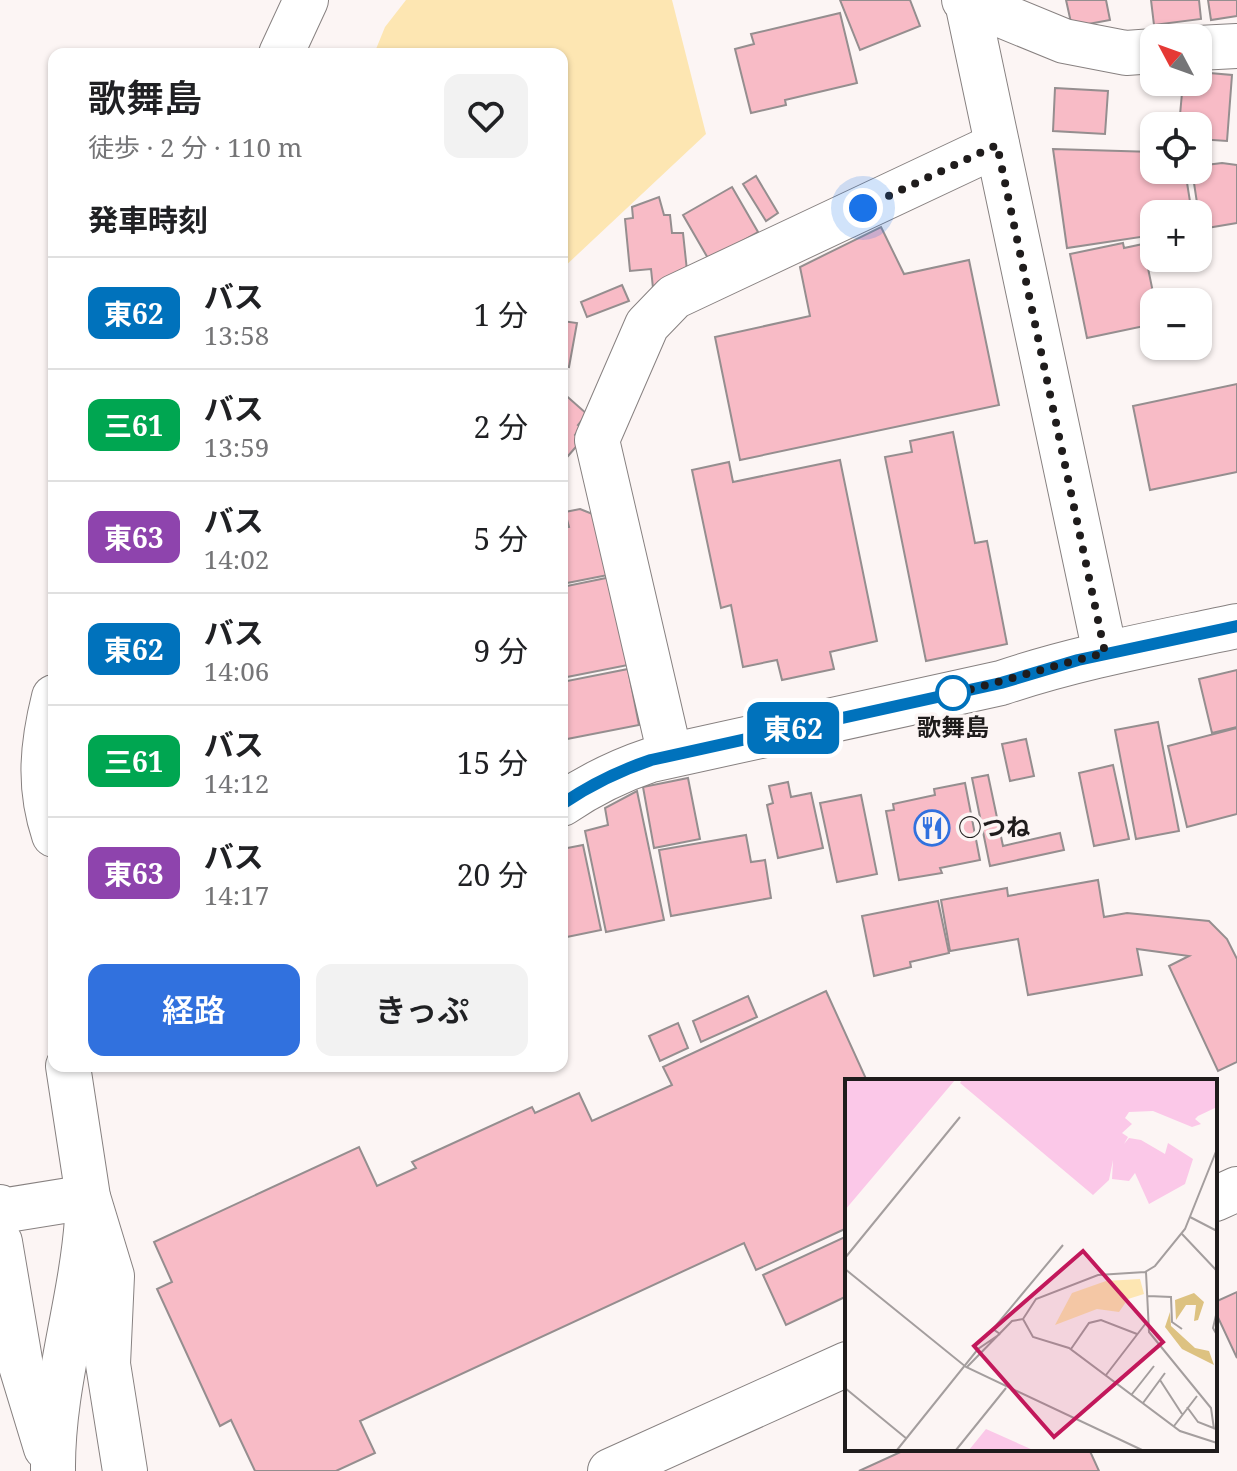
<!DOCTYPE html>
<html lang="ja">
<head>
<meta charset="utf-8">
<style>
	:root { --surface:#fff; --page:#f2f2f2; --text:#202124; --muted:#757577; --line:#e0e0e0; --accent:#3171de }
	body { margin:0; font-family:"Noto Serif","Noto Sans JP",serif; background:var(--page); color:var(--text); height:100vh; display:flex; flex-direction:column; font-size:30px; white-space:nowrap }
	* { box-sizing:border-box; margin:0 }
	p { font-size:26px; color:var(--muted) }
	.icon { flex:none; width:44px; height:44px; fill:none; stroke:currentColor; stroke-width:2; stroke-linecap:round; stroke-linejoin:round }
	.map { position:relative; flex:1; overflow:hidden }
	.side { position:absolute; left:48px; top:48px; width:520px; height:1024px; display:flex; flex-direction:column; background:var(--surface); border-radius:16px; box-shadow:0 2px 6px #0004 }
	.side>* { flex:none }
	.badge { padding:0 16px; border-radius:12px; font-size:28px; line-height:52px }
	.needle { width:52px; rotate:311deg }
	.buttons { position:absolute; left:1140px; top:24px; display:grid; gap:16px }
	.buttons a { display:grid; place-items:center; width:72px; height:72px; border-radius:16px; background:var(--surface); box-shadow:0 2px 6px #0004; font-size:40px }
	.you { position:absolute; width:40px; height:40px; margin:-20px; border:6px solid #fff; border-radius:50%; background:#1a73e8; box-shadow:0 0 0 12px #1a73e833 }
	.map>.badge { position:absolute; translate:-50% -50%; box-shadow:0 0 0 4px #fff }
	h2 { padding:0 40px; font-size:30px; line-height:72px }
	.round { display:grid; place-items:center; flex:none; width:84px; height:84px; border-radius:16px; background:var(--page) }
	.headline { display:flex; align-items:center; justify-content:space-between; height:136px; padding:0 40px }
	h1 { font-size:38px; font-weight:600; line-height:60px }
	.primary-button { display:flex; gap:16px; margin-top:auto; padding:16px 40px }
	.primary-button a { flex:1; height:92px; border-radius:16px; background:var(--accent); color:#fff; font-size:32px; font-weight:600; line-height:92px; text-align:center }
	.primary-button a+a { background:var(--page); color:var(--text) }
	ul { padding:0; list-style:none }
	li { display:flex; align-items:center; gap:24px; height:112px; padding:0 40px; border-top:2px solid var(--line) }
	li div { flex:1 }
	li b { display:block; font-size:30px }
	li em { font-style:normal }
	li .badge { min-width:88px; font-weight:700; text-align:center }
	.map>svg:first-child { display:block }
	.green { fill:#fde6b2 }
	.building { fill:#f8bbc6; stroke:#958e8f; stroke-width:2 }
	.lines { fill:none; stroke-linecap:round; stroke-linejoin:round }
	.minor-casing { stroke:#878180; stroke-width:46 }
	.minor { stroke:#fff; stroke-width:44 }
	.line-casing { stroke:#fff; stroke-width:18 }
	.line { stroke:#0072bc; stroke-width:12 }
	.walk { stroke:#1f1c1c; stroke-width:8; stroke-dasharray:0 14.4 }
	.stop-dot { fill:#fff; stroke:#0072bc; stroke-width:4 }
	.labels { text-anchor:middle; stroke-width:7; stroke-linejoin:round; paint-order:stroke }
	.stop-label { font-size:24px; font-weight:bold; fill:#1f1c1c; stroke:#fcf5f4 }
	.poi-label { font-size:24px; font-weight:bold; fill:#1f1c1c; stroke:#fcf5f4; text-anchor:start }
	.inset-road { fill:none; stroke:#a49e9e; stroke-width:2 }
	.view { fill:#c2185b; fill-opacity:0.15; stroke:#c2185b; stroke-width:4 }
	.inset-edge { fill:none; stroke:#1f1c1c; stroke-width:4 }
</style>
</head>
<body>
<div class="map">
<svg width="1237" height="1471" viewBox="0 0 1237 1471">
	<rect width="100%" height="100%" fill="#fcf5f4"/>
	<!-- green -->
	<polygon class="green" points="406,0 672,0 706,134 562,269 562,54 374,54 385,27"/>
	<!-- building -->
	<g class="building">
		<polygon points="840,0 910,0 920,26 860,50"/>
		<polygon points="1066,0 1106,0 1110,20 1072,27"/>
		<polygon points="1151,0 1199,0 1201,19 1154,25"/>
		<polygon points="1208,0 1237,0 1237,16 1211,20"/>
		<polygon points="840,13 857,83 785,100 786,105 751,113 735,49 754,44 751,34"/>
		<polygon points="1198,72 1232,75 1227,141 1198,139 1198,126 1179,126 1183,82 1198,82"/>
		<polygon points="1055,88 1108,91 1105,134 1053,131"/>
		<polygon points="1053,149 1154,152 1154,170 1185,170 1192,214 1154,214 1154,235 1067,248"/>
		<polygon points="1222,163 1237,165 1237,223 1201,229 1192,170 1198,170 1198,166"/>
		<polygon points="756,176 778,213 766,221 743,184"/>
		<polygon points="732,187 758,232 709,260 683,215"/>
		<polygon points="659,197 664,215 670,215 672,233 683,233 688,280 653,288 651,269 630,271 625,219 633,218 632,207"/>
		<polygon points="881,227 904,274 969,260 999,405 740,460 715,337 810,316 800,267"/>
		<polygon points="1123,243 1124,248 1143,244 1155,302 1154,324 1087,338 1070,254"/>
		<polygon points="622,285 629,301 587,317 581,302"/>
		<polygon points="562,321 577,323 569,367 562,366"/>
		<polygon points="1237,384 1237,472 1150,490 1133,406"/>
		<polygon points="562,392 587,414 578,425 581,427 575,435 581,441 562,463"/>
		<polygon points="953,432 975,543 987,541 1007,644 926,661 885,457 912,452 910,441"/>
		<polygon points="840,460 877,641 830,652 834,669 782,680 777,660 743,667 731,605 721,608 692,470 729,462 733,482"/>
		<polygon points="580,509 595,515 613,574 562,584 562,550 566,549 562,528 569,527 565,512"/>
		<polygon points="611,577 628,665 562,678 562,587"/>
		<polygon points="628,669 639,725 562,740 562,682"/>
		<polygon points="1237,670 1237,727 1212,733 1199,679"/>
		<polygon points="1158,722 1179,831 1136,839 1115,730"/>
		<polygon points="1237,728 1237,814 1187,827 1168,746"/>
		<polygon points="1026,739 1034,776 1010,781 1002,744"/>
		<polygon points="1113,765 1129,839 1094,846 1079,773"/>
		<polygon points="988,775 1003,846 1060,833 1064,850 990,866 972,778"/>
		<polygon points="688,778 700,839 654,848 643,787"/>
		<polygon points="788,782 791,797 811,793 823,848 778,858 767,805 773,803 769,786"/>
		<polygon points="965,783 980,860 940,868 942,873 899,880 886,811 894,810 893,804 935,795 934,789"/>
		<polygon points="637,791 664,920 606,932 585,831 608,825 605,808"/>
		<polygon points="861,795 877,874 837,882 820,803"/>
		<polygon points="746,835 751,862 765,860 771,898 671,916 659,850"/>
		<polygon points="583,845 601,930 562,938 562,849"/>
		<polygon points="1098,880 1104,917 1127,913 1209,921 1227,939 1237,959 1237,1062 1218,1071 1169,966 1189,956 1137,949 1142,975 1028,995 1018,939 950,951 941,900 1007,888 1008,896"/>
		<polygon points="938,901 949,953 910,962 911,967 874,976 862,916"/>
		<polygon points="826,991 867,1081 847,1081 847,1228 756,1270 744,1243 360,1421 375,1453 336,1471 255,1471 231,1420 220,1426 157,1289 172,1282 154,1242 359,1147 377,1186 416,1168 412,1162 532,1107 535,1113 579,1093 592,1121 672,1085 663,1067"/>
		<polygon points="748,996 757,1017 701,1042 693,1021"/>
		<polygon points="678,1023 688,1048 660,1061 649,1036"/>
		<polygon points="847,1236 847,1296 786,1325 763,1275"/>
		<polygon points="1237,1292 1237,1358 1215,1311 1215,1302"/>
		<polygon points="907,1449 1089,1449 1099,1471 859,1471"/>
	</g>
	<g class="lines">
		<defs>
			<g id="minor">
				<polyline points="964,0 1064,41 1126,53 1154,51"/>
				<polyline points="967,2 1105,653"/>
				<polyline points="1198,48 1237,46"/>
				<polyline points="281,54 306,0"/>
				<path d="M 54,697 C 42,745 38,787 54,835"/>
				<polyline points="670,755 597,440 647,325 674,297 997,145"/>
				<path d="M 562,804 C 590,785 618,771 651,760 L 1001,683 C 1078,657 1157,643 1237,626"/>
				<polyline points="68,1066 88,1197 112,1276 108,1364 125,1471"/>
				<polyline points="1215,1199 1237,1189"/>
				<polyline points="0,1207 1,1211 88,1197"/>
				<polyline points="0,1242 21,1366 46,1448"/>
				<path d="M 53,1471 C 52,1386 81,1304 87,1219"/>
				<polyline points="610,1471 847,1364"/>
			</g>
		</defs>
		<!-- minor casing -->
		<use href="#minor" class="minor-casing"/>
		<!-- minor -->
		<use href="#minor" class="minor"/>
	</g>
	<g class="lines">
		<defs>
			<path id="line" d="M 562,804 C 590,785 618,771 651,760 L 1001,683 L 1078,660 L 1237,626"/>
		</defs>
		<!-- line casing -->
		<use href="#line" class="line-casing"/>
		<!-- line -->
		<use href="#line" class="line"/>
		<!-- walk -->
		<path class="walk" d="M 863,208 L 997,145 L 1105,653 C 1050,666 997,684 942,696 L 953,693"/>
	</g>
	<!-- icons -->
	<defs>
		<symbol id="restaurant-ring" viewBox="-11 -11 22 22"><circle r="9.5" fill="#fcf5f4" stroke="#3171de" stroke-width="1.5"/><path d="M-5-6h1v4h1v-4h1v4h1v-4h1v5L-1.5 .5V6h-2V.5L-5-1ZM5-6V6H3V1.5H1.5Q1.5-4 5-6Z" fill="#3171de"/></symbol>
	</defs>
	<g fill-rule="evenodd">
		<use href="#restaurant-ring" x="912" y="808" width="40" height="40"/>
	</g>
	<!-- markers -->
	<circle class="stop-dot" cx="953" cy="693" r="16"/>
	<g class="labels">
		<!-- stop labels -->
		<g class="stop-label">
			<text x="953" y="736">歌舞島</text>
		</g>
		<!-- poi labels -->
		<g class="poi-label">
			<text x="958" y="836">○つね</text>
		</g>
	</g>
	<!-- overview -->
	<g transform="translate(845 1079)">
		<rect width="372" height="372" fill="#fcf5f4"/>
		<path d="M 295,200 L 299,215 L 283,220 L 274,233 L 252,230 L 210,246 L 227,214 L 261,202 Z" fill="#fde6b2"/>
		<path d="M 349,214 L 359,223 L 353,241 L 349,242 L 351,226 L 341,226 L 331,241 L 330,221 ZM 325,233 L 326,247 L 350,269 L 364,272 L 369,286 L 337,270 L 320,248 Z" fill="#ddc281"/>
		<path d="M 0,1 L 110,1 L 0,131 ZM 117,1 L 372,1 L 372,28 L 353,37 L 350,40 L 356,45 L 347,48 L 308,32 L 284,33 L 280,39 L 287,45 L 277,54 L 283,58 L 279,65 L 284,59 L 296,61 L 320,75 L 323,64 L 348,80 L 340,105 L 304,125 L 290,94 L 284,102 L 267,100 L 268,81 L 264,101 L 248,116 L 115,4 ZM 141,350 L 188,371 L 124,371 Z" fill="#fbc8e8"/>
		<path class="inset-road" d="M 372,70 L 340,150 L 310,187 L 300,193 L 253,196 L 191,220 L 178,240 L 188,258 L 224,269 L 335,352 L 372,364M 345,138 L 372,152M 337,155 L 372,192M 0,179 L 115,38M 0,190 L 121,288 L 297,371M 301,193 L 304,253 L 366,329 L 369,350M 303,217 L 326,218 L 327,243 L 337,250M 372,232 L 368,249 L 372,256M 155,255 L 148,250 L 218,166M 226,270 L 244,244 L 256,241 L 292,255M 122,288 L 167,242 L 178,240M 261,296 L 301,244M 315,301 L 337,335M 0,309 L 62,360M 287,315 L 309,287M 298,324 L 320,294M 342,328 L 353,343 L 371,350M 329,347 L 352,317M 52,371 L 133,270 L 155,255M 111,371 L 161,309"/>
		<path class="view" d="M 238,172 L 318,263 L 209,358 L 129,267 Z"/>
		<rect width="372" height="372" class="inset-edge"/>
	</g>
</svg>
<div class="buttons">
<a><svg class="needle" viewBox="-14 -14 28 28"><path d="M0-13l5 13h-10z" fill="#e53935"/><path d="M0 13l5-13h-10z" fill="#757577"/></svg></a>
<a><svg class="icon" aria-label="locate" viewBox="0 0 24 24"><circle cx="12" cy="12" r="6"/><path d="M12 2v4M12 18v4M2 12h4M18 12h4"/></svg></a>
<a>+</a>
<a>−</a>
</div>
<div class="you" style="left:863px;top:208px"></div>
<b class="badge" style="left:793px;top:728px;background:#0072bc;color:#fff">東62</b>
<section class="side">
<div class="headline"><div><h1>歌舞島</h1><p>徒歩 · 2 分 · 110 m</p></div><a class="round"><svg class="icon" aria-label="heart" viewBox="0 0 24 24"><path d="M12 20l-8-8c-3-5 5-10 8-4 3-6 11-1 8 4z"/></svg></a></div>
<h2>発車時刻</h2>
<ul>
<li><span class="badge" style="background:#0072bc;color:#fff">東62</span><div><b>バス</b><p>13:58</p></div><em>1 分</em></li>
<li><span class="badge" style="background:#00a651;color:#fff">三61</span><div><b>バス</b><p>13:59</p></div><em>2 分</em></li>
<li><span class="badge" style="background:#8e44ad;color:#fff">東63</span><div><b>バス</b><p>14:02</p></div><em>5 分</em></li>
<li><span class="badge" style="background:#0072bc;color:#fff">東62</span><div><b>バス</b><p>14:06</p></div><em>9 分</em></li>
<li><span class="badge" style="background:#00a651;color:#fff">三61</span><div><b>バス</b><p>14:12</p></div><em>15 分</em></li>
<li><span class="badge" style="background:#8e44ad;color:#fff">東63</span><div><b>バス</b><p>14:17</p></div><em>20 分</em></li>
</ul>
<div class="primary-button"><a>経路</a><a>きっぷ</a></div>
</section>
</div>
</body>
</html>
